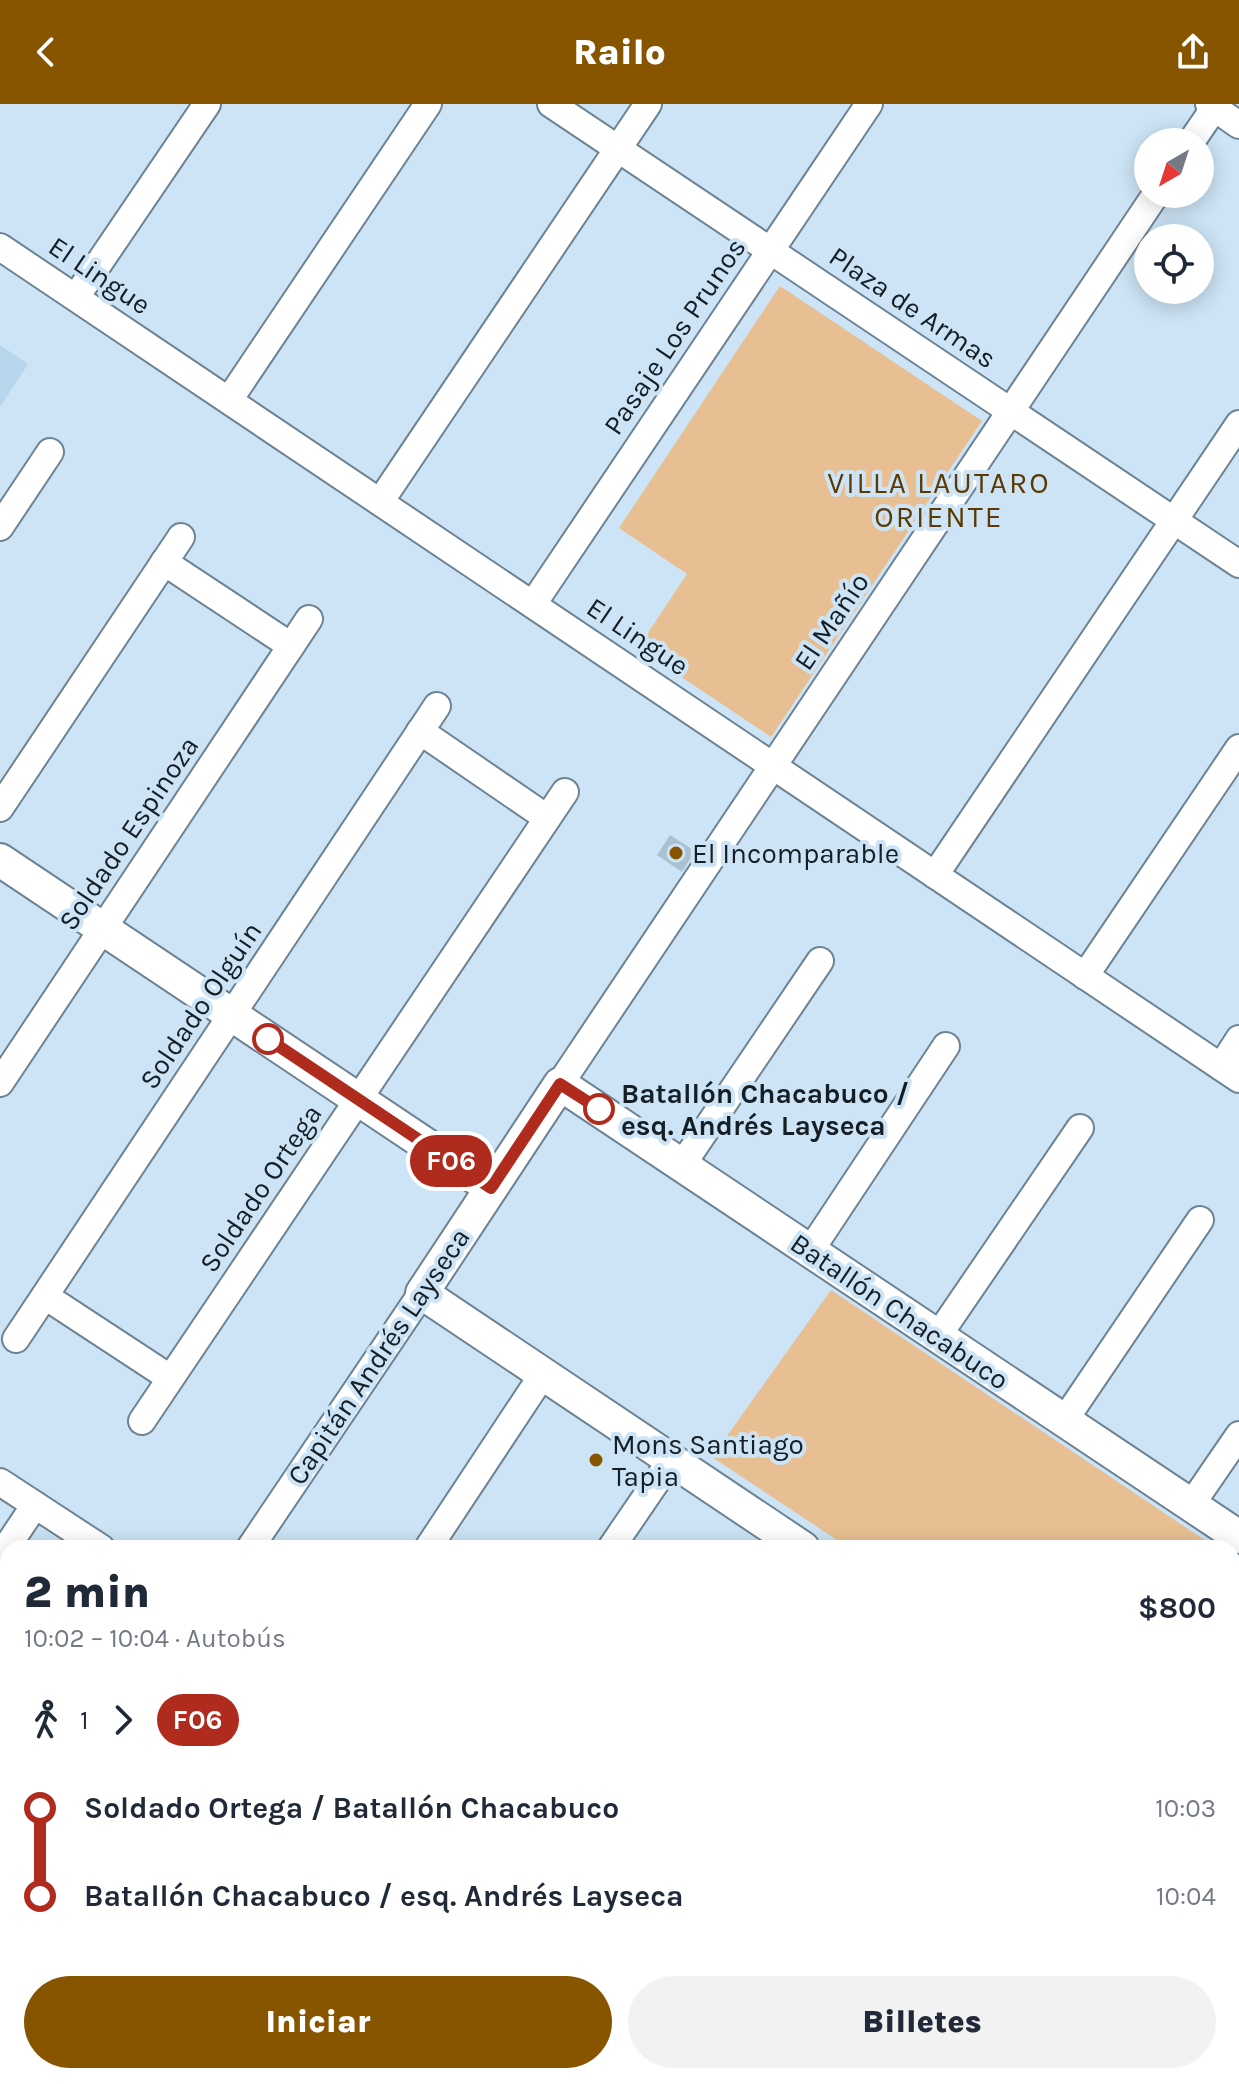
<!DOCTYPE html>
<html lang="es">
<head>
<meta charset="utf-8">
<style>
	:root { --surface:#fff; --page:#f2f2f3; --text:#1f2937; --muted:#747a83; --accent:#875400 }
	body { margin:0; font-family:Karla,sans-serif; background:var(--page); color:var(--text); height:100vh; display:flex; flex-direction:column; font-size:30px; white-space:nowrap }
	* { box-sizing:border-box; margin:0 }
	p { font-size:26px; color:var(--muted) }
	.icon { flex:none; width:44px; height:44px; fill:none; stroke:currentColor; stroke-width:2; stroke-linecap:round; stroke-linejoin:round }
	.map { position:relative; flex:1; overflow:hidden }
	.details { position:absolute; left:0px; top:1436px; width:1240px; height:544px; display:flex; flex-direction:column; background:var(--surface); border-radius:24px 24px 0 0; box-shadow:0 4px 20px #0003 }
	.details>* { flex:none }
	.badge { padding:0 16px; border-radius:26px; font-size:28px; line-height:52px }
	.needle { width:52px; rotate:219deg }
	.fabs { position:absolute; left:1134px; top:24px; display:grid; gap:16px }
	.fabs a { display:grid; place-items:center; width:80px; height:80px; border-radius:50%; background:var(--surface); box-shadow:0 4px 20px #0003; font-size:40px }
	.map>.badge { position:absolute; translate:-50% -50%; box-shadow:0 0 0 4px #fff }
	.legs { display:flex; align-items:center; gap:12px; height:88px; padding:0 24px; font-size:26px }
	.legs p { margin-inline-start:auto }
	.overview { display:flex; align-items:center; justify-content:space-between; height:136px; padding:0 24px }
	h1 { font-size:44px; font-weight:800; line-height:60px }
	.cta { display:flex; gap:16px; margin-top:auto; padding:16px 24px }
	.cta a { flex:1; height:92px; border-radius:48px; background:var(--accent); color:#fff; font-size:32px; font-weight:800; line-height:92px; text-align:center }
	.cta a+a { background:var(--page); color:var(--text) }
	ul { padding:0 24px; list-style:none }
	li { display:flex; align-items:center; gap:28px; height:88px; font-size:30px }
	li i { display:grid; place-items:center; width:12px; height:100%; margin:0 10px; background:currentColor }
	li i::after { content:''; width:20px; height:20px; margin:-10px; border:6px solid; border-radius:50%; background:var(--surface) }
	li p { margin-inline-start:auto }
	li:first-child i { background:linear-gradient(#0000 50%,currentColor 0) }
	li:last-child i { background:linear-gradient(currentColor 50%,#0000 0) }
	header { display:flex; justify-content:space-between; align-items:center; height:104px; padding:0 24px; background:var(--accent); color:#fff; font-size:36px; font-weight:800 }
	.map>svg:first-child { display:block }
	.built { fill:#b7d6eb }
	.green { fill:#e8bf92 }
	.building { fill:#a9c1d1 }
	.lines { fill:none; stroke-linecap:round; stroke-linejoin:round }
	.minor-casing { stroke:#6d8393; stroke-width:30 }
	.tertiary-casing { stroke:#6d8393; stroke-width:36 }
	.path { stroke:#94a8b5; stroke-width:5; stroke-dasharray:2 6; stroke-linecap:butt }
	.minor { stroke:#fff; stroke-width:26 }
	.tertiary { stroke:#fff; stroke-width:32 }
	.line-1-casing { stroke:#fff; stroke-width:18 }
	.line-1 { stroke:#af2b1e; stroke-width:12 }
	.poi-dot { fill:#875400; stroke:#cce4f5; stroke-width:3 }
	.stop-1-dot { fill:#fff; stroke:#af2b1e; stroke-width:4 }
	.labels { text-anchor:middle; stroke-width:8; stroke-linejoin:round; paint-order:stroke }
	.street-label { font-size:28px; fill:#151e24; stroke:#cce4f5 }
	.poi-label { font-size:28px; fill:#151e24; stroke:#cce4f5; text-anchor:start }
	.stop-label { font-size:28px; font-weight:bold; fill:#151e24; stroke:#cce4f5; text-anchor:start }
	.neighbourhood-label { font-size:30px; letter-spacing:2px; fill:#5c3903; stroke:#cce4f5 }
</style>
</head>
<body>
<header><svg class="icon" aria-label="back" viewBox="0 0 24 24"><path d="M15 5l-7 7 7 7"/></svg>Railo<svg class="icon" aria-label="share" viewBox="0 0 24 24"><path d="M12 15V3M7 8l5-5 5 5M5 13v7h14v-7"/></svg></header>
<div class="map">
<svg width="1239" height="1980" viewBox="0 0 1239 1980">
	<rect width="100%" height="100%" fill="#cce4f5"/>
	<!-- built -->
	<g class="built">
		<polygon points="0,241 28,260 0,303"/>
		<polygon points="1232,1455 1239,1460 1239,1700 1232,1695"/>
	</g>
	<!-- green -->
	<g class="green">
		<polygon points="780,182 982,317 771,633 638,544 687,470 619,424"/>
		<polygon points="831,1186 1215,1443 1215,1444 849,1444 712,1353"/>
		<polygon points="8,1848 8,1972 123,1972 118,1980 0,1979 0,1860"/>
	</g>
	<!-- building -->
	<polygon class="building" points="670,731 695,747 682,768 657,751"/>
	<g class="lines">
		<defs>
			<g id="minor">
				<polyline points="551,0 1239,460"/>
				<polyline points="1209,0 1239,21"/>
				<polyline points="1191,38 1217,0"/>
				<polyline points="0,143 1239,975"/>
				<polyline points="76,193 207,0"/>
				<polyline points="229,296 428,0"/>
				<polyline points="380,398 648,0"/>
				<polyline points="0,423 50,348"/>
				<polyline points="164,458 291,542"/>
				<polyline points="533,500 869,0"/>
				<polyline points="420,627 547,714"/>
				<polyline points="0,704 181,433"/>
				<polyline points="935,771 1239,320"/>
				<polyline points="1085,872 1239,644"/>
				<polyline points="1221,963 1239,935"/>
				<polyline points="0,979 309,515"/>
				<polyline points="560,980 1156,90"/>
				<polyline points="682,1061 820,857"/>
				<polyline points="810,1147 946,942"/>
				<polyline points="45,1192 170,1274"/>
				<polyline points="938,1232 1080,1024"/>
				<polyline points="16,1235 437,602"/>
				<polyline points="142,1317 565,688"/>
				<polyline points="1064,1317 1200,1116"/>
				<polyline points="0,1378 101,1444"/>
				<polyline points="1191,1401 1239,1331"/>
				<polyline points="250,1444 422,1189"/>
				<polyline points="428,1444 543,1270"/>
				<polyline points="611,1444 671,1356"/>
				<polyline points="0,1453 35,1401"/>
				<polyline points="0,1561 8,1566"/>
				<polyline points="0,1816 8,1804"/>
				<polyline points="1232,1878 1239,1868"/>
				<polyline points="918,1972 930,1980"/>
				<polyline points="134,1980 139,1972"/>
				<polyline points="304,1980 309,1972"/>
				<polyline points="473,1980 478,1972"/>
				<polyline points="642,1980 647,1972"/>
				<polyline points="809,1980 814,1972"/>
				<polyline points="1163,1980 1169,1972"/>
			</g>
			<g id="tertiary">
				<polyline points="0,756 491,1084"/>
				<polyline points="803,1444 422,1189 560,980 1239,1433"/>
				<polyline points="1232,1731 1239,1735"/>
			</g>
		</defs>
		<!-- minor casing -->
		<use href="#minor" class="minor-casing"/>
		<!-- tertiary casing -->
		<use href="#tertiary" class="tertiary-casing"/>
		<!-- path -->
		<polyline class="path" points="0,1622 8,1627"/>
		<!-- minor -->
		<use href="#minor" class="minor"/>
		<!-- tertiary -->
		<use href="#tertiary" class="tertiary"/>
	</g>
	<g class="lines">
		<defs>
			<polyline id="line-1" points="268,935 491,1084 560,980 599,1005"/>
		</defs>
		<!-- line-1 casing -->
		<use href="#line-1" class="line-1-casing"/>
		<!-- line-1 -->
		<use href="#line-1" class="line-1"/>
	</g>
	<!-- markers -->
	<g class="poi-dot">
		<circle cx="676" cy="749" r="8"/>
		<circle cx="596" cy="1356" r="8"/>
	</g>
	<g class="stop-1-dot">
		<circle cx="268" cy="935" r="14"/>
		<circle cx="599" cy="1005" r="14"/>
	</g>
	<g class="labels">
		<!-- street labels -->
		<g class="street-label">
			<text transform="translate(100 171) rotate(34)" y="10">El Lingue</text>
			<text transform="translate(913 203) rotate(34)" y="10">Plaza de Armas</text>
			<text transform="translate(674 232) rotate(-56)" y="10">Pasaje Los Prunos</text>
			<text transform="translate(831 517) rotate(-56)" y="10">El Mañío</text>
			<text transform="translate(638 532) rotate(34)" y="10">El Lingue</text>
			<text transform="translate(128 729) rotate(-56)" y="10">Soldado Espinoza</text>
			<text transform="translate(200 901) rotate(-56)" y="10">Soldado Olguín</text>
			<text transform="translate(260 1084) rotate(-56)" y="10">Soldado Ortega</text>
			<text transform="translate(900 1207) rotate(34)" y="10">Batallón Chacabuco</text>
			<text transform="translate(378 1252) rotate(-56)" y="10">Capitán Andrés Layseca</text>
		</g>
		<!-- poi labels -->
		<g class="poi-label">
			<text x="692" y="759">El Incomparable</text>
			<text x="612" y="1350">Mons Santiago<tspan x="612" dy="32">Tapia</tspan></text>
		</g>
		<!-- stop labels -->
		<g class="stop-label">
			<text x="621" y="999">Batallón Chacabuco /<tspan x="621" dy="32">esq. Andrés Layseca</tspan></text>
		</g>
		<!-- neighbourhood labels -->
		<g class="neighbourhood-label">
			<text x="939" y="389">VILLA LAUTARO<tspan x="939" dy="34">ORIENTE</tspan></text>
		</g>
	</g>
</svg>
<div class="fabs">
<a><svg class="needle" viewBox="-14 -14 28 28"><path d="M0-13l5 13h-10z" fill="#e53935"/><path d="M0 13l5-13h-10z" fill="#747a83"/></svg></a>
<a><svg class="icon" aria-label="locate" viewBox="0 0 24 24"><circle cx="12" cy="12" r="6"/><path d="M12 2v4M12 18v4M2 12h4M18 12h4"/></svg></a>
</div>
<b class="badge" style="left:451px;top:1057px;background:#af2b1e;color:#fff">F06</b>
<section class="details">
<div class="overview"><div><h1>2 min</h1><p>10:02 – 10:04 · Autobús</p></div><b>$800</b></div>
<div class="legs"><svg class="icon" aria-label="walk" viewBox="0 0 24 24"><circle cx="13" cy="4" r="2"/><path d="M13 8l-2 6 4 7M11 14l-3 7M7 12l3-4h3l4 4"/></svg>1<svg class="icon" aria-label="forward" viewBox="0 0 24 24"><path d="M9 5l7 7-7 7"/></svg><b class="badge" style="background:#af2b1e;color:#fff">F06</b></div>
<ul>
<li><i style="color:#af2b1e"></i><b>Soldado Ortega / Batallón Chacabuco</b><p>10:03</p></li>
<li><i style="color:#af2b1e"></i><b>Batallón Chacabuco / esq. Andrés Layseca</b><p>10:04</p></li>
</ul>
<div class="cta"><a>Iniciar</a><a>Billetes</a></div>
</section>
</div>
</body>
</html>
